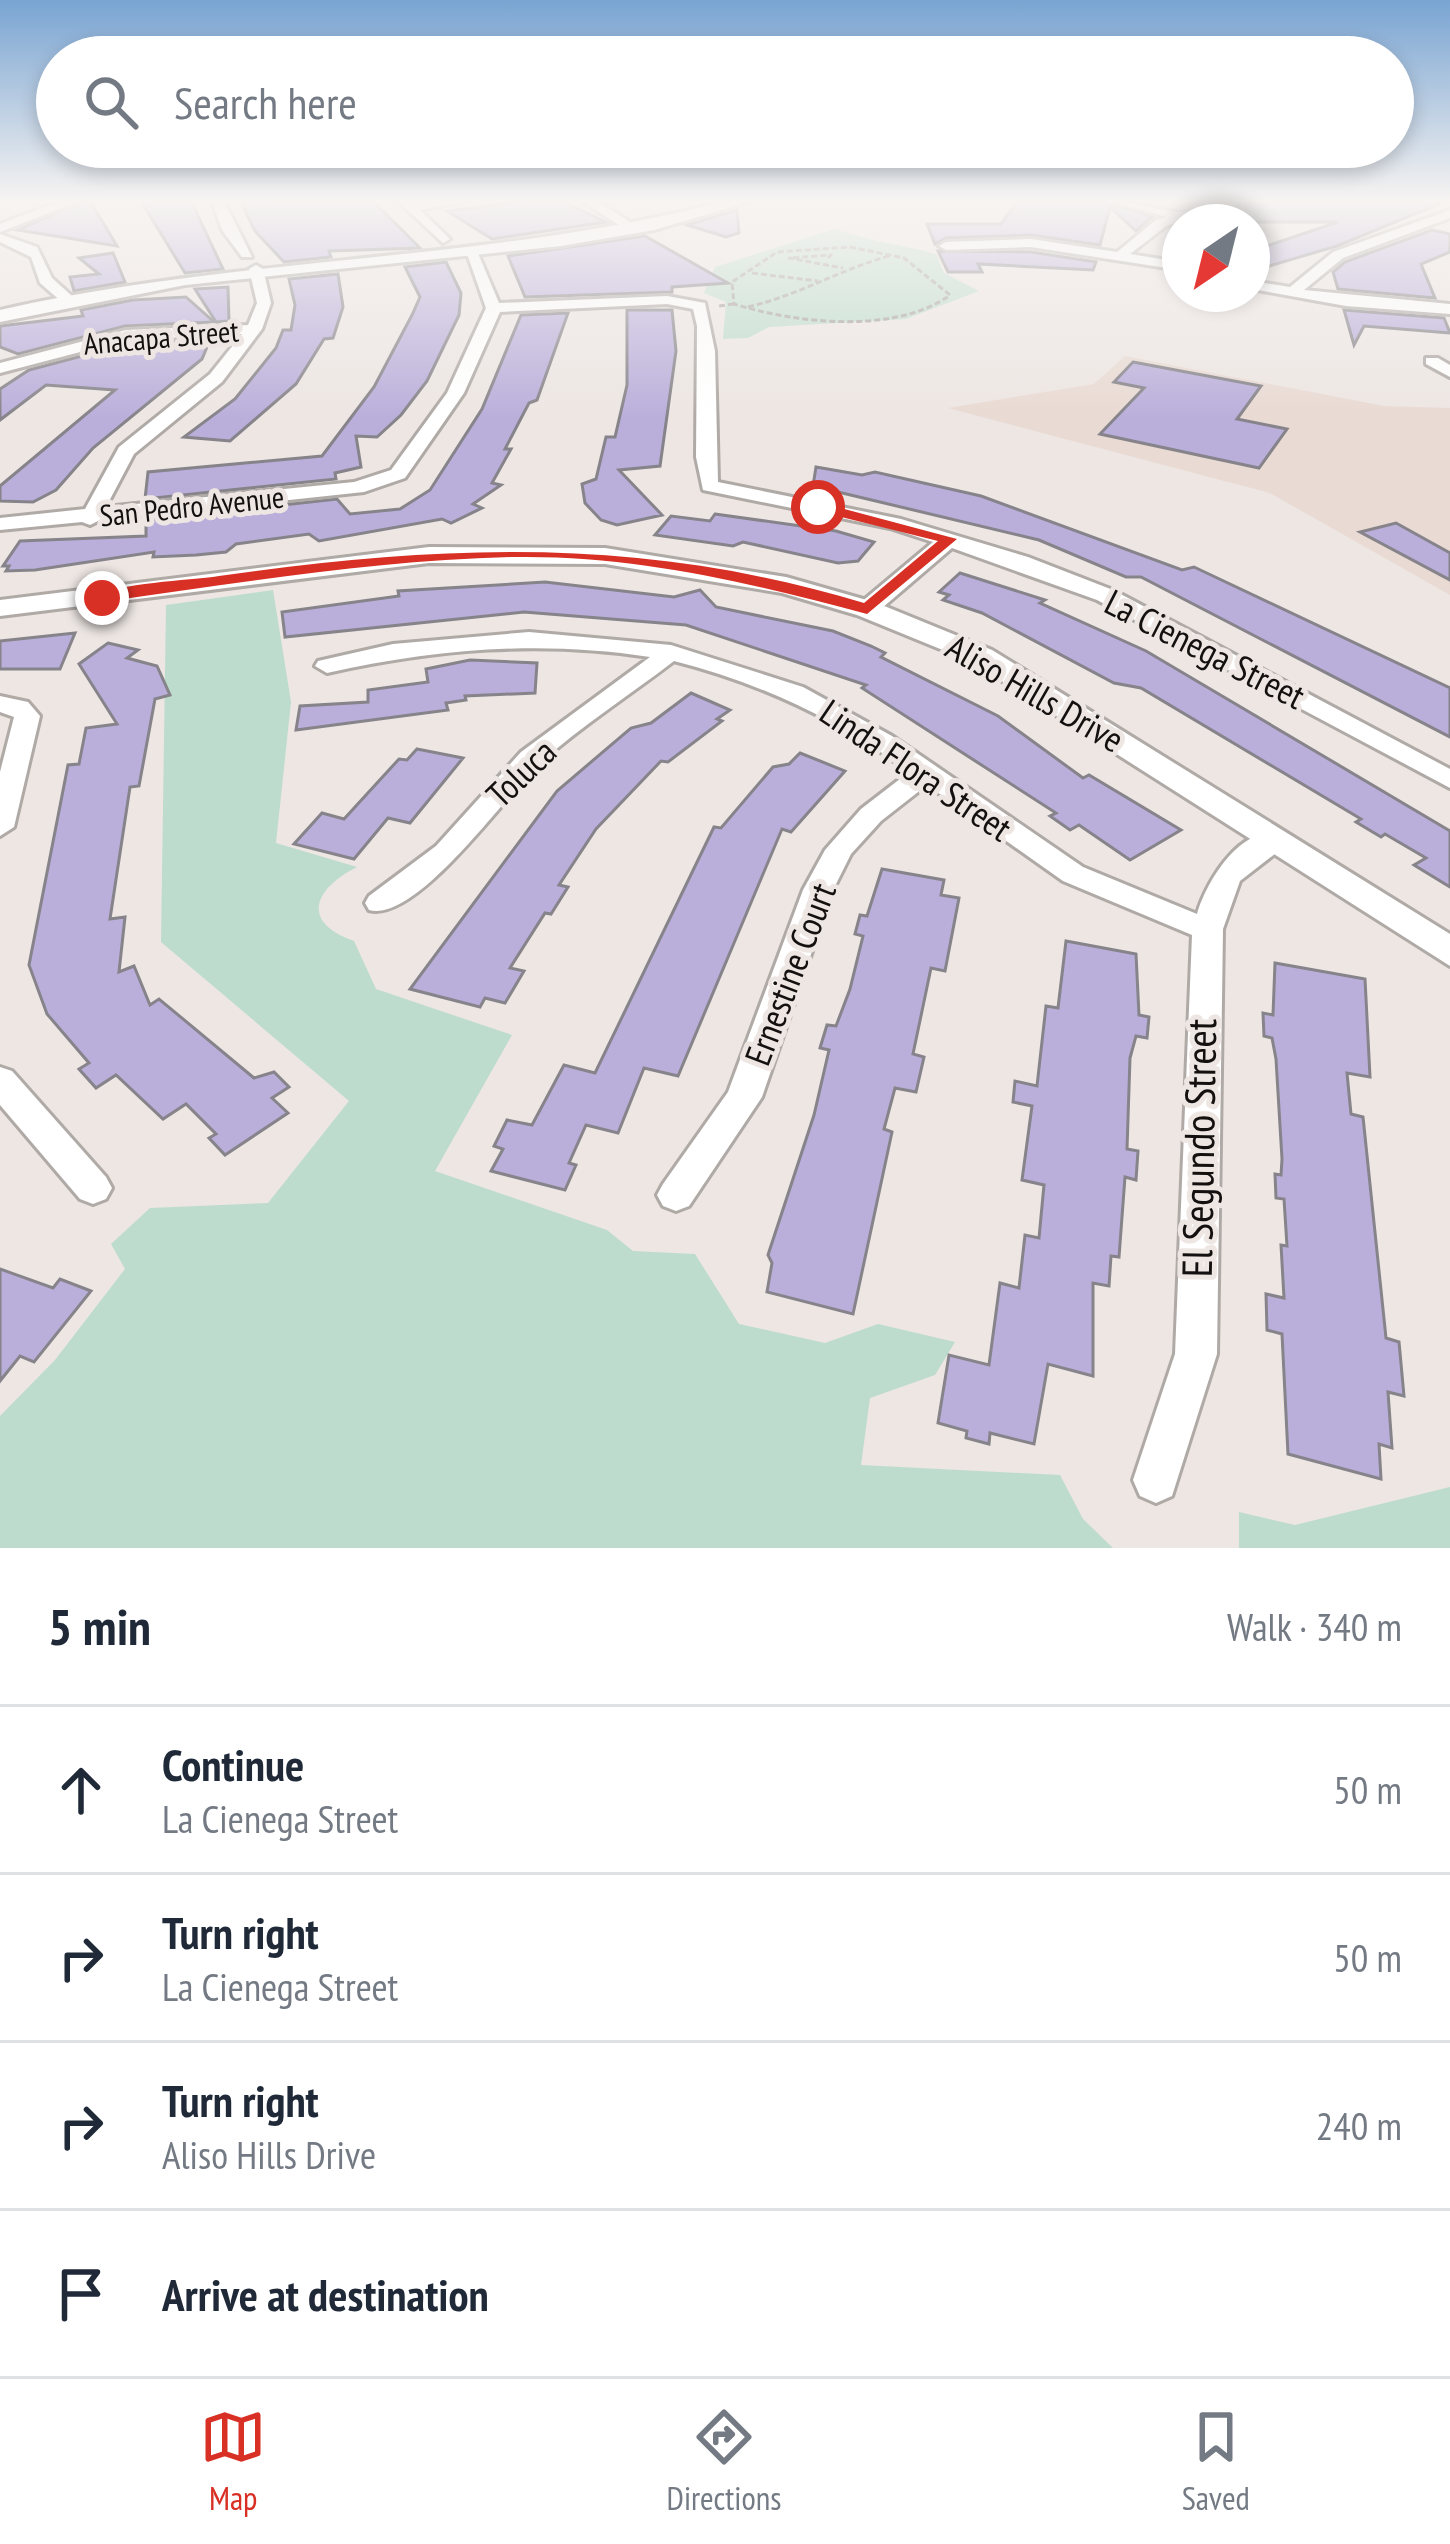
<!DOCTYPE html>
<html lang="en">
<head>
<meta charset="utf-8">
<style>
	body { margin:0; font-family:"PT Sans Narrow",sans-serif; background:#f6f6f7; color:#1f2937 }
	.compass { position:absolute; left:1162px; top:204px; width:108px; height:108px; border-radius:50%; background:#fff; box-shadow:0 6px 18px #0003; rotate:215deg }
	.stop { position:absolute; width:36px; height:36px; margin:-27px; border:9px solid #d93025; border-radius:50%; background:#fff }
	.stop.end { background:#d93025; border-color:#fff; box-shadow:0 3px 12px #0008 }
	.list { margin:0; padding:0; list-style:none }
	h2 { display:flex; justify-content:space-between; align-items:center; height:156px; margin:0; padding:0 48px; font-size:51px }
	h2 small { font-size:39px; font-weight:400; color:#747a83 }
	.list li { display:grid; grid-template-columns:78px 1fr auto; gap:36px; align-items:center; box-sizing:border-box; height:168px; padding:0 48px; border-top:3px solid #e0e1e3 }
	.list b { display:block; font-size:45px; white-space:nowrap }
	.list p { margin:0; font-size:39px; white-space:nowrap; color:#747a83 }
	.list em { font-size:39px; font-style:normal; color:#747a83 }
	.icon { flex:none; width:66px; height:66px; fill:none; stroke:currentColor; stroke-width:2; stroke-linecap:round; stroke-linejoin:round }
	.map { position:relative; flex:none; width:1450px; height:1548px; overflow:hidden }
	.search { position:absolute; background:#fff; box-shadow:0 6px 18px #0003; left:36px; right:36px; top:36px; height:132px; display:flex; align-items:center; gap:30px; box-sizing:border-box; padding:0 42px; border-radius:66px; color:#747a83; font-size:45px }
	.sheet { height:828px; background:#fff }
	nav { display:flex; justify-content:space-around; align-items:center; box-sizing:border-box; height:168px; border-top:3px solid #e0e1e3; background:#fff; font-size:33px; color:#747a83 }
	nav a { display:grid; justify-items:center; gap:6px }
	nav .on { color:#d93025 }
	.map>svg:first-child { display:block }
	.built { fill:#e9dad3 }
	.green { fill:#bddccd }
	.building { fill:#baafdb; stroke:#86848a; stroke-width:3 }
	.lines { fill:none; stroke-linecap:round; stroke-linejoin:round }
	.minor-casing { stroke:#b0aaa6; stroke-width:6 }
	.tertiary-casing { stroke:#b0aaa6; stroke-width:6 }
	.path { stroke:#a5a09d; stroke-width:3; stroke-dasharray:6 3; stroke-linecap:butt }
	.minor { fill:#fff; fill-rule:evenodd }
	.tertiary { fill:#fff; fill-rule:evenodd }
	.route { fill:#d93025 }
	.labels { text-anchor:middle; stroke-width:10; stroke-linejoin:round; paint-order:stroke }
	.far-street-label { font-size:30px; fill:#13100f; stroke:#ede6e3 }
	.street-label { font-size:36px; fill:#13100f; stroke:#ede6e3 }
	.near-street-label { font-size:42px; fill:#13100f; stroke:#ede6e3 }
</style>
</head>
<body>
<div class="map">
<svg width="1450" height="1548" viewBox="0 0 1450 1548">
	<rect width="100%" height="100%" fill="#ede6e3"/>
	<!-- built -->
	<polygon class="built" points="1125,356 1384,406 1450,408 1450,595 1270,493 948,408 1094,384"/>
	<!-- green -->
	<g class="green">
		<path d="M 835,229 C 869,241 903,245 936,254 L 944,273 L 979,291 L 906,319 L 769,327 L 748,338 L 723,339 L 726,302 L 704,293 L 715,267 Z"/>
		<path d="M 273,590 L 291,702 L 276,843 L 357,867 C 315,888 299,922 354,941 L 376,989 L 512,1035 L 435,1171 L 607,1230 L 633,1251 L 695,1254 L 739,1324 L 825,1343 L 878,1324 L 955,1342 L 935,1375 L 870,1398 L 861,1465 L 1060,1475 L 1083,1519 L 1113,1548 L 0,1548 L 0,1416 L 55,1360 L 125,1269 L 111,1244 L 150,1208 L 268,1203 L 349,1101 L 161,942 L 166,605 Z"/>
		<polygon points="1450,1487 1450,1548 1239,1548 1239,1512 1295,1525"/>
	</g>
	<!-- building -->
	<g class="building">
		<polygon points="83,201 90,201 117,246 18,230"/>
		<polygon points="141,201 191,201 223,269 185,273"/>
		<polygon points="240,201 375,203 420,248 329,251 331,257 284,262 255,231"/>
		<polygon points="525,201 561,201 606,222 492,239 447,211"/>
		<polygon points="1018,201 1108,201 1152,217 1136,231 1110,207 1100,245 1031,235 946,238 935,244 927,224 1001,224"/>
		<polygon points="1249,201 1439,201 1439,204 1337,246 1252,271 1252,251 1338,222 1194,222"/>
		<polygon points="737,210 739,233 726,237 687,225"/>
		<polygon points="1432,230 1450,234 1450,252 1421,264 1435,298 1338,289 1333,272 1345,262"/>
		<polygon points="645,236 728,283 672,287 672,292 525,297 508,256"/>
		<polygon points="938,251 1031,252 1096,262 1093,270 978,264 982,272 948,272"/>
		<polygon points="113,253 125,282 74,291 70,277 99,274 79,258"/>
		<polygon points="446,262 461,293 459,315 427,381 401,415 377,437 356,436 361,467 335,473 336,479 145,499 148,472 322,456 374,387 412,315 420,297 405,267"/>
		<polygon points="338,274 343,307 333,338 324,339 296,384 230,441 184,437 235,399 276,348 283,330 291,330 295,305 289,279"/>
		<polygon points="228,287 229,321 216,322 195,289"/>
		<polygon points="186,297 214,322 125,326 18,354 0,347 0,326 83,316 81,310 133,300"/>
		<polygon points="627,310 672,310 676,351 660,466 619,470 662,515 617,525 601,520 585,503 582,484 596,479 606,437 615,437 627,385"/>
		<polygon points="1344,310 1444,318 1450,333 1364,326 1354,345"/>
		<polygon points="568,313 537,400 529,403 505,449 511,449 492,483 501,485 473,504 482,508 451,523 442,519 319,541 309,534 236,544 226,552 196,555 153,557 154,552 35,570 6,571 9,566 3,566 20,541 146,536 146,520 337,499 350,514 400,509 430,490 482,409 521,315"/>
		<polygon points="210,340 202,359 93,448 56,490 33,502 0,501 0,486 115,390 46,385 0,420 0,389 29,370 127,344"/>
		<polygon points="1133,362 1261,386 1237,419 1287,429 1259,468 1100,434 1144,388 1114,382"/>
		<polygon points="816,467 862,475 875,472 981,496 1182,570 1194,567 1450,688 1450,737 1141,577 1126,577 1039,540 813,486"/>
		<polygon points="715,514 836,531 874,542 858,561 838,563 743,542 733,546 655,535 671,516 710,521"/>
		<polygon points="1396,523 1450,553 1450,580 1360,532"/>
		<polygon points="960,573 1045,600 1040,603 1146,651 1450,831 1450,887 1414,865 1426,858 1385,834 1381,837 1356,822 1361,819 1141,688 1114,683 982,613 943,600 949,595 939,592"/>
		<polygon points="545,582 674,597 700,590 716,607 833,631 871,646 885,653 881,657 998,716 1083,778 1089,775 1181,830 1130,860 1079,825 1070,830 1050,816 1056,813 862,688 866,685 686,625 524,612 285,637 282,612 399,596 398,591"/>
		<polygon points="75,633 60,669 0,669 0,641"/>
		<polygon points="108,643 138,650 127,658 157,666 170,695 155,699 139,786 130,787 110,919 125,917 119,972 134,966 150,1005 159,999 254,1078 274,1072 289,1087 272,1098 288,1113 225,1155 209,1138 216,1134 186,1104 163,1119 116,1075 96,1088 79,1069 89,1063 47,1014 29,965 68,765 79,764 86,728 117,724 79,664"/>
		<polygon points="470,660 537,663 535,693 465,696 466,700 446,703 448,710 296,730 300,706 368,702 368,690 428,682 426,669"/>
		<polygon points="691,693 730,710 717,719 722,721 668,762 661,761 596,829 559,885 568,887 551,914 545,913 510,968 524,971 505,1003 485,998 480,1007 410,989 557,791 631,728 651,723"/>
		<polygon points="417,749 463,758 410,823 388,818 354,859 294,844 322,813 344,819 399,759 407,760"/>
		<polygon points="800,753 845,771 791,832 782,829 678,1076 644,1068 618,1133 586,1125 569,1163 576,1165 565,1190 491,1171 503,1149 494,1146 507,1120 532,1125 564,1065 595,1073 714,827 721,828 773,767 789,764"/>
		<polygon points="882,869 944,880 941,895 959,898 945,971 931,968 913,1054 924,1057 916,1092 895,1088 884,1129 892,1132 853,1314 767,1292 772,1263 768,1255 814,1115 829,1050 820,1048 827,1025 836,1026 850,989 863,936 855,934 860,915 867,916"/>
		<polygon points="1066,941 1136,954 1139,1015 1149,1017 1147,1038 1136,1036 1130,1058 1127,1149 1138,1151 1136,1180 1125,1177 1119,1257 1111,1256 1109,1286 1093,1283 1093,1376 1048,1364 1034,1444 990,1433 989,1444 966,1438 967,1431 938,1423 949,1355 989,1365 1000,1283 1019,1288 1025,1235 1039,1238 1044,1185 1022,1180 1032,1106 1013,1102 1015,1081 1037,1086 1046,1006 1058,1008"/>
		<polygon points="1275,963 1365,979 1370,1077 1347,1073 1351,1114 1363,1117 1386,1338 1399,1342 1404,1396 1388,1392 1392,1448 1379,1444 1381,1479 1288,1454 1282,1334 1267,1330 1266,1294 1284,1298 1281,1245 1287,1246 1284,1199 1276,1198 1275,1174 1281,1175 1282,1159 1276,1059 1272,1038 1264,1036 1263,1013 1273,1015"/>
		<polygon points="0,1269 53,1288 60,1279 91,1291 34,1362 20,1356 0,1381"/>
	</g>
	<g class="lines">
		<defs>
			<g id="minor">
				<polygon points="61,201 79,201 0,232 0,224"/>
				<polygon points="212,201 224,201 252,257 242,257 222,230"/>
				<polygon points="398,201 465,201 420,210 450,239 443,243"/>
				<polygon points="582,201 597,201 643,230 631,233"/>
				<path d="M 1112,201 C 1136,201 1156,211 1179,212 C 1200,214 1223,201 1245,201 L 1166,226 L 1130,254 L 1180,262 L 1180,270 L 1031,247 L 946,250 L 939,246 L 946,242 L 1031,239 L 1117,252 L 1156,220 L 1167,217 Z"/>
				<polygon points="1450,210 1450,218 1343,258 1304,290 1450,304 1450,314 1346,306 1252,289 1252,281 1290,287 1333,252"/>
				<polygon points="0,234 37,247 52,278 72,296 72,302 62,302 40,283 31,257 0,242"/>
				<polygon points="465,248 477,251 499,303 667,296 705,303 715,351 718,482 901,519 1028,557 1113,590 1450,769 1450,788 1097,600 952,548 875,614 859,614 859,604 933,542 890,528 703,490 696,457 697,326 693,309 667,304 500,312 464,393 405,478 364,492 100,520 90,525 82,522 0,530 0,518 85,509 119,447 210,374 242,334 126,340 0,373 0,363 126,330 248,325 257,303 249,269 256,265 263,269 271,303 262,329 222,382 134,454 106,507 354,482 391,470 447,393 486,308"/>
				<polygon points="1426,358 1438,358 1450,365 1450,377 1426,364"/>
				<path d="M 529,632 L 671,645 L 803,687 L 892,736 L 1083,867 L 1197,914 C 1207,880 1242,822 1285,834 L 1289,840 L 1285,846 L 1240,881 L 1223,929 L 1217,1354 L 1172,1496 L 1156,1503 L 1140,1496 L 1133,1480 L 1175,1354 L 1192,935 L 1063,881 L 927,785 L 881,821 L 851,854 L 833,890 L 762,1097 L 689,1206 L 676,1211 L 663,1206 L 657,1195 L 663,1184 L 728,1092 L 803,890 L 825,850 L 861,809 L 909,772 C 838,719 760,683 674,661 C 630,695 581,726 540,763 C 507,793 417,923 369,910 L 365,903 L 369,896 L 436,846 L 521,752 L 650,657 C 539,640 436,649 327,673 L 315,666 L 318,661 L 393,644 Z"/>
				<polygon points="0,696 28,702 40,716 14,827 0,836 0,772 14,717 0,712"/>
				<polygon points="0,1067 12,1071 106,1177 112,1188 106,1199 93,1204 80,1199 0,1105"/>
			</g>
			<g id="tertiary">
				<path d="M 726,201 L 752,201 L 654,230 L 561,246 L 185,285 L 0,322 L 0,310 C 240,255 488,263 726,201 Z"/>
				<polygon points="429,547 605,548 786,577 877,603 992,650 1450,934 1450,966 972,662 857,615 782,593 605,564 429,563 0,616 0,600"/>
			</g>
		</defs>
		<!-- minor casing -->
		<use href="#minor" class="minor-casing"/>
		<!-- tertiary casing -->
		<use href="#tertiary" class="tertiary-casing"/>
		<!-- path -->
		<g class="path">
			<path d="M 850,247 L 904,258 L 950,295 C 895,335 795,323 734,304 L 732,282 L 777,252 Z"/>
			<polyline points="828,258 831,255 789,258 843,268"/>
			<polyline points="752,273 818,281"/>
			<polyline points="719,306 734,304"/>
			<path d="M 748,307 C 799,295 839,270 889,256"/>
		</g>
		<!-- minor -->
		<use href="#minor" class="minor"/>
		<!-- tertiary -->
		<use href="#tertiary" class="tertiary"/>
	</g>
	<!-- sky -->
	<linearGradient id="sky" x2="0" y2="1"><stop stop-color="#79a4d2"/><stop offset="0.48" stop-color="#f7f4f2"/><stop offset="1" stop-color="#f7f4f2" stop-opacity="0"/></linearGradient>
	<rect width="1450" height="418" fill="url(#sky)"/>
	<!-- route -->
	<path class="route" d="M 818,502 L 957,539 L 867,614 C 752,583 635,555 514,557 C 375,560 239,583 102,602 L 94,598 C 118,582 188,581 219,576 C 446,544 642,536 864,603 L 938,541 L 813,510 Z"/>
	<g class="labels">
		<!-- far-street labels -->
		<g class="far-street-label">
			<text transform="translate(161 338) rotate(-5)" y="10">Anacapa Street</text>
			<text transform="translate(192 507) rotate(-6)" y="10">San Pedro Avenue</text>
		</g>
		<!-- street labels -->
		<g class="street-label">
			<text transform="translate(1205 649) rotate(27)" y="13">La Cienega Street</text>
			<text transform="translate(1035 693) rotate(30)" y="13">Aliso Hills Drive</text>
			<text transform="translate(916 770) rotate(34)" y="13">Linda Flora Street</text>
			<text transform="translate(521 773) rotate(-44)" y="13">Toluca</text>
			<text transform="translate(790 974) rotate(-69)" y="13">Ernestine Court</text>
		</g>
		<!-- near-street labels -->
		<g class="near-street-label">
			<text transform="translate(1199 1148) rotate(-89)" y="15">El Segundo Street</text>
		</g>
	</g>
</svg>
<svg class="compass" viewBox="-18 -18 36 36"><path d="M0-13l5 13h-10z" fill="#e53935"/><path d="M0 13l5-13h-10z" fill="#747a83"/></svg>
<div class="stop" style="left:818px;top:507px"></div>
<div class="stop end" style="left:102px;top:598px"></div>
<div class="search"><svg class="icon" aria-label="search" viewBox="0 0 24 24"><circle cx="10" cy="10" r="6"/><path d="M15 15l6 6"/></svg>Search here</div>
</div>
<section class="sheet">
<h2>5 min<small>Walk · 340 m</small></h2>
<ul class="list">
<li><svg class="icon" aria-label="ahead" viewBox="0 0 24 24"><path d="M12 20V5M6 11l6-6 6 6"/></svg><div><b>Continue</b><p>La Cienega Street</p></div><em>50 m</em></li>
<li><svg class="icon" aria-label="right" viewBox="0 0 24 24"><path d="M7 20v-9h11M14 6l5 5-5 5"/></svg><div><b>Turn right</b><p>La Cienega Street</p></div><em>50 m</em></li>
<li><svg class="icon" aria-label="right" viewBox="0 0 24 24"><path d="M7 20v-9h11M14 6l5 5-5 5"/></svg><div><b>Turn right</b><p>Aliso Hills Drive</p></div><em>240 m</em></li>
<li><svg class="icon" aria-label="arrive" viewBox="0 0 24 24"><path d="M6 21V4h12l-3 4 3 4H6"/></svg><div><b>Arrive at destination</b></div></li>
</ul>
</section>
<nav>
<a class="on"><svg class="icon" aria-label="map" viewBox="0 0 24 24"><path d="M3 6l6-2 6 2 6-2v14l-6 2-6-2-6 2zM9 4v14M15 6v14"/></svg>Map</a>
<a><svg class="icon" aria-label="directions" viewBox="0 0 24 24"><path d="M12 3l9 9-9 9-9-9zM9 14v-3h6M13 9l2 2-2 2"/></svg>Directions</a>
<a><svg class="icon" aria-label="saved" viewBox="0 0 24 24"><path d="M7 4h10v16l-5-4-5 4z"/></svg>Saved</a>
</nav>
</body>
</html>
